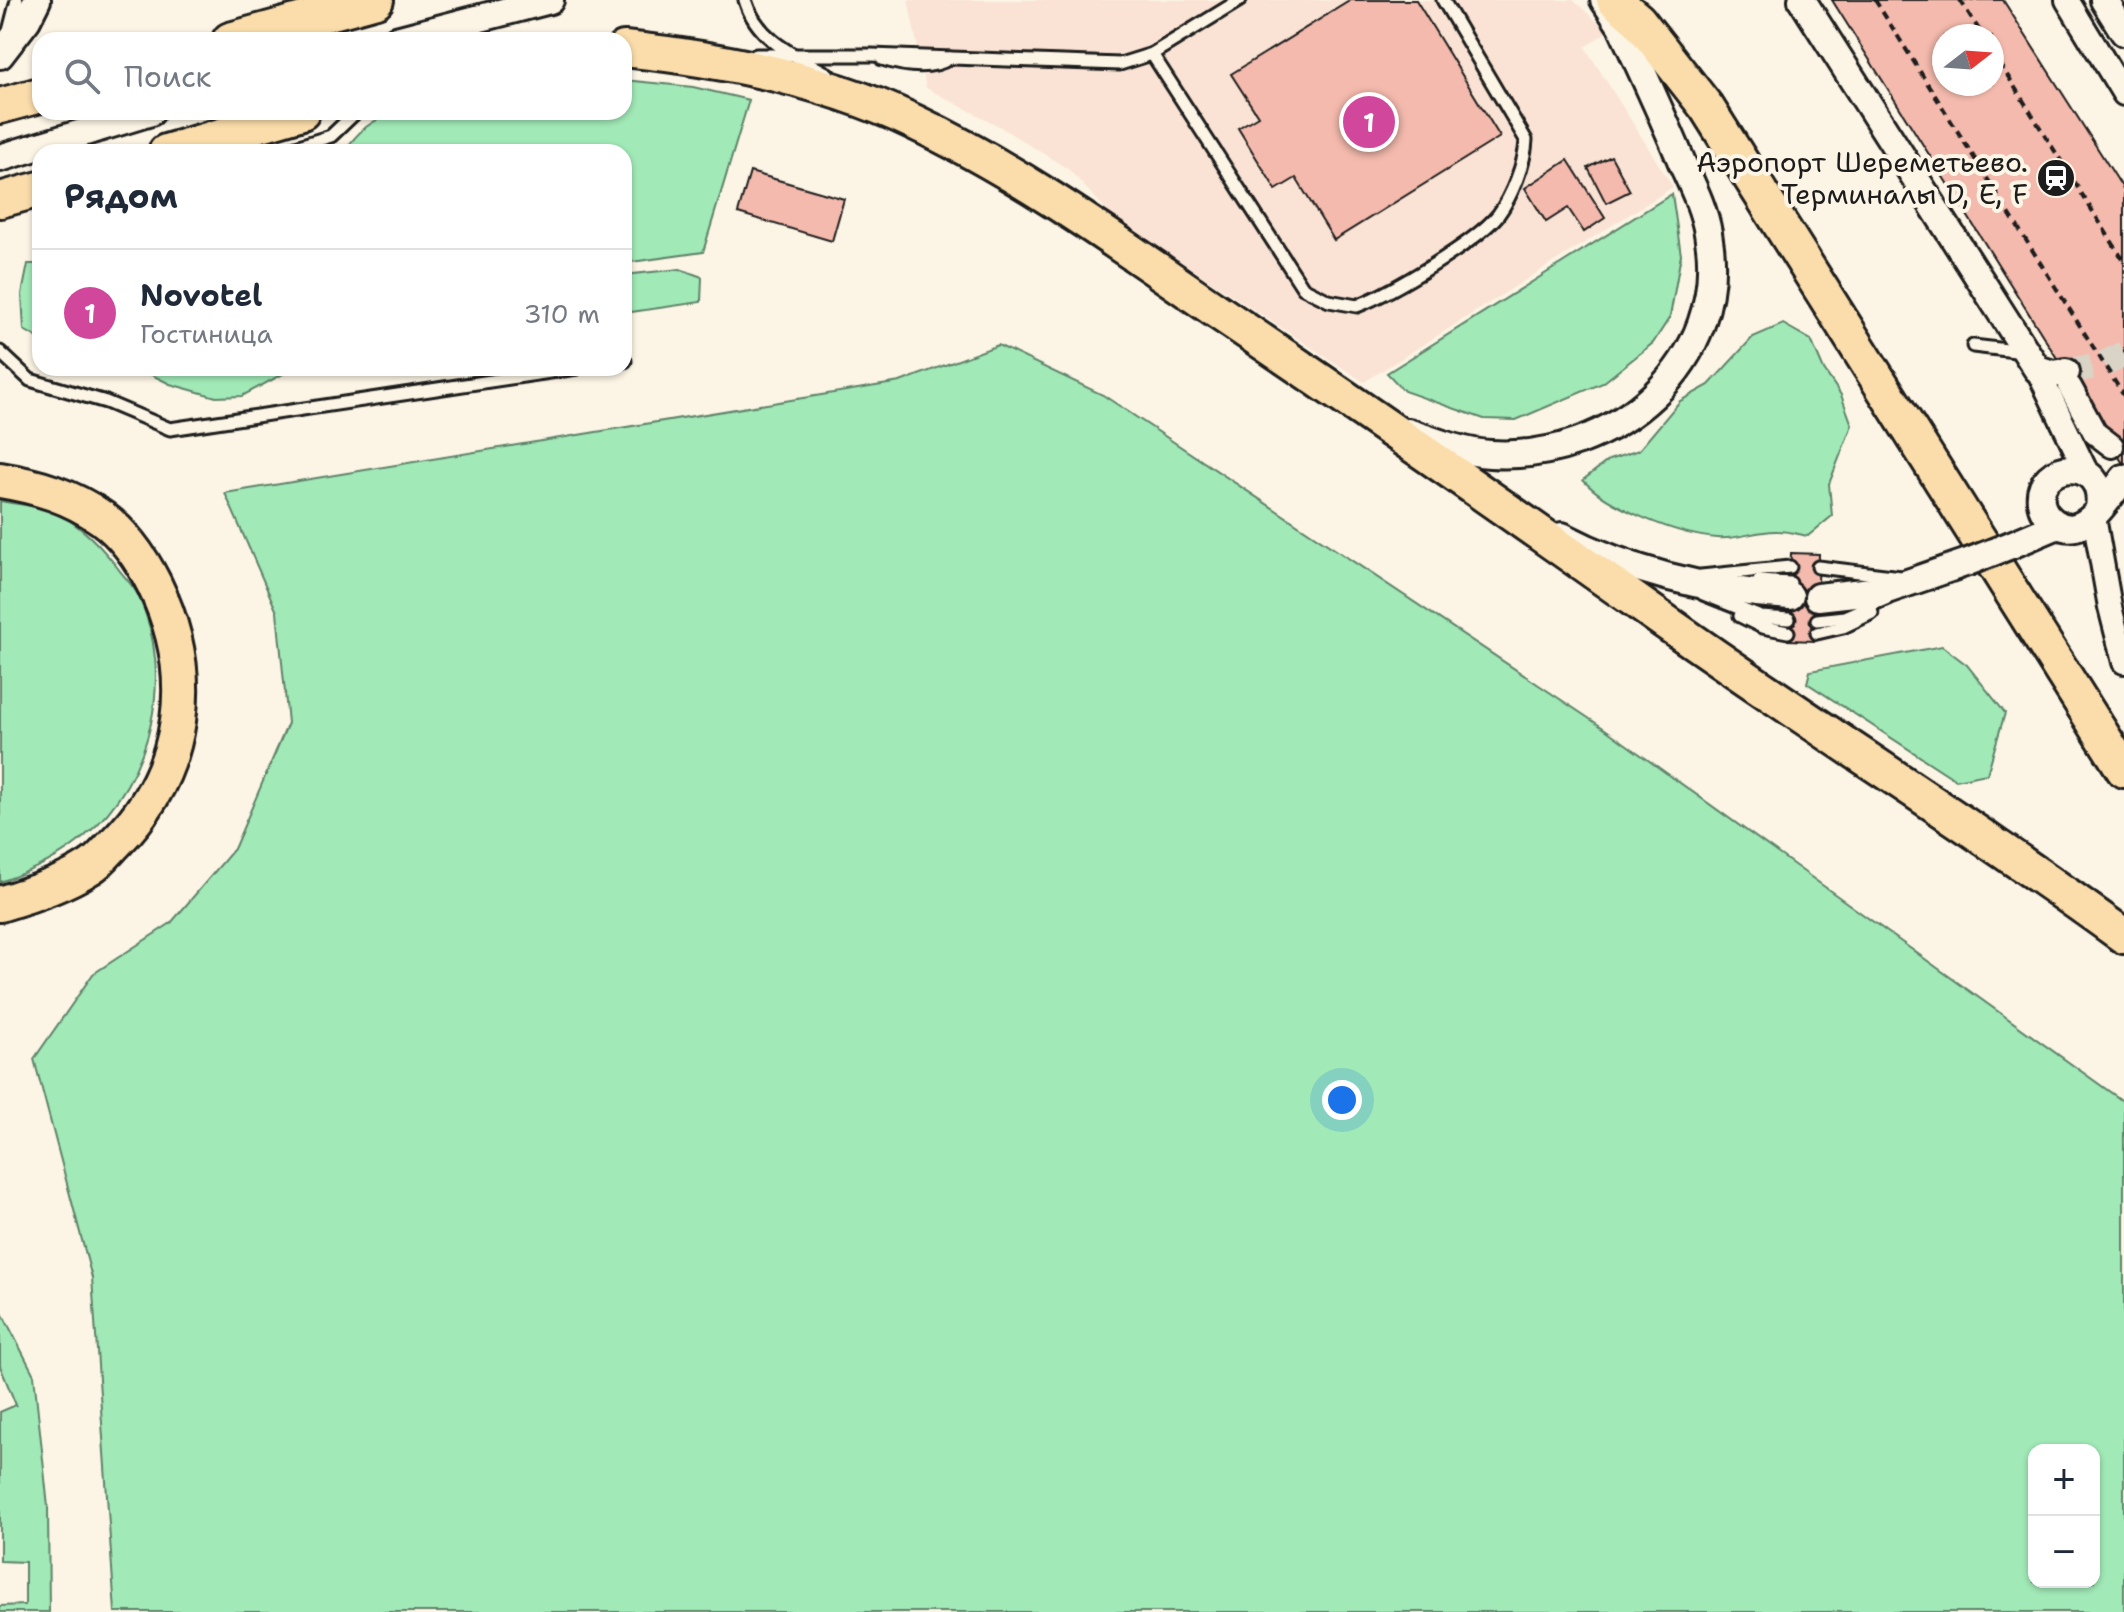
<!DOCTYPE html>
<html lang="ru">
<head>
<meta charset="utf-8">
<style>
	body { margin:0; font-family:"Shantell Sans",sans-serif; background:#f2f2f3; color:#1f2937 }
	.controls { position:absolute; right:24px; bottom:24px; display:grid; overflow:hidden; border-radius:16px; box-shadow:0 2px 6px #0004 }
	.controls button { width:72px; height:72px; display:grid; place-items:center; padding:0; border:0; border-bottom:2px solid #e0e1e3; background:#fff; color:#1f2937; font:40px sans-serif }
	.compass { position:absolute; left:1932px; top:24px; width:72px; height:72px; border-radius:50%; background:#fff; box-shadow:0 2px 6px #0004; rotate:73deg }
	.you { position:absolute; left:1342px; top:1100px; width:28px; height:28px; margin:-20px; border:6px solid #fff; border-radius:50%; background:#1a73e8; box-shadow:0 0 0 12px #1a73e833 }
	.badge { display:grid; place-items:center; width:52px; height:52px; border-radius:50%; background:#1c1c1c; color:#fff; font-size:26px; font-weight:700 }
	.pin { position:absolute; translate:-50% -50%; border:4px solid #fff; box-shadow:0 2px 8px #0006 }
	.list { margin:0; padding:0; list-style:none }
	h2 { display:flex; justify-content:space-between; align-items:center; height:104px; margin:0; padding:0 32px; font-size:34px }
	h2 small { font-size:26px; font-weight:400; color:#747a83 }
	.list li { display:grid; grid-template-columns:52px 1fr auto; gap:24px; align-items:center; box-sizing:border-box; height:128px; padding:0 32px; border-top:2px solid #e0e1e3 }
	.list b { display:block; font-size:30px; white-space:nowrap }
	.list p { margin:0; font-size:26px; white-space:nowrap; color:#747a83 }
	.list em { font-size:26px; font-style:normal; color:#747a83 }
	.icon { flex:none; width:44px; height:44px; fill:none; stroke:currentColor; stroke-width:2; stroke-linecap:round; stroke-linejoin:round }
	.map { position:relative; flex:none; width:2124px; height:1612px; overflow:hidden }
	.search { position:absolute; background:#fff; box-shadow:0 2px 6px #0004; left:32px; top:32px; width:600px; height:88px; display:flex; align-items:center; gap:20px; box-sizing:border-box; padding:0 28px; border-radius:24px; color:#747a83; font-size:30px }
	.panel { position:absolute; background:#fff; box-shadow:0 2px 6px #0004; left:32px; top:144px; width:600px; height:232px; border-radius:24px }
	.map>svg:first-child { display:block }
	.built { fill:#fae3d4 }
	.green { fill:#a1e9b7; stroke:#5e826a; stroke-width:2; fill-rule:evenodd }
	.building { fill:#f4baad; stroke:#1c1c1c; stroke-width:2; fill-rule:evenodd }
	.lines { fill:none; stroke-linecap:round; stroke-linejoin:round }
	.tertiary-tunnel { stroke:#dad4c7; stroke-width:26; stroke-dasharray:26 13; stroke-linecap:butt }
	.service-casing { stroke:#1c1c1c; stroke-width:17 }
	.minor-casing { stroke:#1c1c1c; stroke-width:28 }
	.tertiary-casing { stroke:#1c1c1c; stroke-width:32 }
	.primary-casing { stroke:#1c1c1c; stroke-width:40 }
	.path { stroke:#1c1c1c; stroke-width:4; stroke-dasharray:8 6; stroke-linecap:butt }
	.service { stroke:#fcf5e5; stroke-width:11 }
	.minor { stroke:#fcf5e5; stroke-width:22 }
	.tertiary { stroke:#fcf5e5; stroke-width:26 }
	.primary { stroke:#fbddab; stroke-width:34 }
	.tertiary-bridge-casing { stroke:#1c1c1c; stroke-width:32; stroke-linecap:butt }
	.tertiary-bridge { stroke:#fcf5e5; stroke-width:26 }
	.labels { text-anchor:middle; stroke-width:8; stroke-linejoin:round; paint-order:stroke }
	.poi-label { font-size:28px; fill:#1c1c1c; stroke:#fcf5e5; text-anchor:end }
</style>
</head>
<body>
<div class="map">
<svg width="2124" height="1612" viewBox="0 0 2124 1612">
	<rect width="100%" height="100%" fill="#fcf5e5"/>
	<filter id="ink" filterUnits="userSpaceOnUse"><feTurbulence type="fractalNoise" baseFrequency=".0125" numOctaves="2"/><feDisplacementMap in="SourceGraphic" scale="16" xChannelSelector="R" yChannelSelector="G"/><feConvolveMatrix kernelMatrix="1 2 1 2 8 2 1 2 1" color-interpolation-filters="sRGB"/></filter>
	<g filter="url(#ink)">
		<!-- built -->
		<polygon class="built" points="908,0 1573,0 1608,31 1585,47 1673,187 1364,382 1114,218 1068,169 997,125 926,88"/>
		<!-- green -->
		<g class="green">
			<path d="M 624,80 L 693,87 L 749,100 L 703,252 L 624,263 L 624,152 L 344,152 C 358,131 372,119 397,112 L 624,112 Z"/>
			<polygon points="1672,194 1681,255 1670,317 1653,343 1603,383 1516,420 1484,419 1404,391 1387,373"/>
			<polygon points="28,264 40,264 40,339 24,330 22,294"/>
			<polygon points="680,269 702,277 701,302 624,313 624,275"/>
			<path d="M 1783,324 L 1811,340 L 1824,370 L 1841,395 L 1852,425 L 1829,484 L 1832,516 L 1808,536 C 1798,534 1787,531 1778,531 C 1757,530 1738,540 1717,538 C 1678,535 1608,508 1583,480 L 1609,460 L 1639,450 L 1680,401 L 1709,385 L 1753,337 Z"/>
			<path d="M 998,345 L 1103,395 L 1605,729 L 2124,1102 L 2124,1612 L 115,1612 L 92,1278 L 34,1059 L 93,974 L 171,923 L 234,849 L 288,723 L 277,612 L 225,493 L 900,382 ZM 2034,1450 L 2094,1450 L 2094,1582 L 2034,1582 Z"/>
			<polygon points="101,368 294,368 242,396 216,397 170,384 148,373 123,374"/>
			<path d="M 0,501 C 15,504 33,505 48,510 C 75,519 100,545 117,567 C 124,577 134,586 139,597 C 175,676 152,779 85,836 C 62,857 29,872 0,882 Z"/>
			<polygon points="1942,646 1967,665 2005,713 1987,774 1956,780 1807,683 1810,671"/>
			<polygon points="0,1309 34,1375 48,1507 49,1612 0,1612 0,1606 25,1605 25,1562 0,1561 0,1412 16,1405 0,1366"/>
		</g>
		<!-- building -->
		<g class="building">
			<polygon points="1351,0 1416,0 1500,137 1334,240 1296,178 1276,190 1238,128 1258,116 1231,74"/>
			<path d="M 1832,0 L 2003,0 L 2124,190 L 2124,465 ZM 1944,36 L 1992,36 L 1992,84 L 1944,84 Z"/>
			<polygon points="1611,156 1630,191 1606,203 1588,168"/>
			<polygon points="1568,160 1605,218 1584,232 1568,208 1546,222 1525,188"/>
			<polygon points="750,172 844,199 832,241 738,213"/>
			<polygon points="1791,553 1819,554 1816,641 1788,640"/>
		</g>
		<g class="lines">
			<!-- tertiary-tunnel -->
			<polyline class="tertiary-tunnel" points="2066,372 2104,364 2124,354"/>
			<defs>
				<g id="service">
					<path d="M 745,0 C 757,40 794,55 828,74"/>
					<polyline points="9,31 17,0"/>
					<path d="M 1152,54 L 1303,288 L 1329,301 L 1357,306 C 1392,292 1475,243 1498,215 C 1512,196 1525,163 1526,140 L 1443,0"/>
					<polyline points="756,55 871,55 1120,64 1152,54 1240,0"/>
					<path d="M 882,59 C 904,66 931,70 950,58"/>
					<polyline points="279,152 331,136 356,112"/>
					<polyline points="1973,346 2024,352"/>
					<polyline points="0,352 30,380 106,402 170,429 577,368"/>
					<polyline points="624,361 625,361"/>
					<polyline points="1818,567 1901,577"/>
					<polyline points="1701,576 1790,567"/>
					<polyline points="1759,581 1790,583"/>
					<polyline points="1703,594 1761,617 1789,619"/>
					<polyline points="1740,616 1762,627 1788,632"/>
					<polyline points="1817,620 1844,617 1888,598"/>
					<polyline points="1817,633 1843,627 1872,613"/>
				</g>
				<g id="minor">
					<polyline points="2067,0 2124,94"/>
					<polyline points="2037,369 2087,473"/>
					<polyline points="2070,387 2095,433 2112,446"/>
					<polyline points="2094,517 2110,607 2124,662"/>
				</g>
				<g id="tertiary">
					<polyline points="1802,0 2037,369 2053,374 2066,372"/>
					<polyline points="2104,0 2124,32"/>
					<polyline points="396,40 550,0"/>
					<polyline points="0,55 27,20 37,0"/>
					<polyline points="0,158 151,112"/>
					<path d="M 1408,432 C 1435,441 1461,452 1490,454 C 1613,462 1732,362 1708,233 C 1704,209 1693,187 1683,165 C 1664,118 1642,72 1621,26 L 1604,0"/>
					<path d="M 2099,508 C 2107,455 2036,460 2041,502 C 2042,510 2047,517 2054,522 C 2084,544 2108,497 2124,478"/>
					<path d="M 1562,536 C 1633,573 1710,591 1790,596"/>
					<polyline points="2011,545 2058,525"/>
					<polyline points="1818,597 1890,589 1968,562"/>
				</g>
				<g id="primary">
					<polyline points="1614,0 1638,20 1707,108 2124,770"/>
					<polyline points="230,40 376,0"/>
					<path d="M 624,49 C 722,59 825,79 914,122 C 1020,172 1118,243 1214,309 C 1361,408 1506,509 1650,611 C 1806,722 1969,823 2124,936"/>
					<polyline points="0,106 40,95"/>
					<polyline points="166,152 302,112"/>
					<polyline points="0,200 40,189"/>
					<path d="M 0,480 C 37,486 71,496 102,518 C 124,534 142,560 154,584 C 198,674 187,770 116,842 C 108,850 100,861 90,867 C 62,885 31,894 0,904"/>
				</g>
			</defs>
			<!-- service casing -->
			<use href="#service" class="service-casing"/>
			<!-- minor casing -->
			<use href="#minor" class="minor-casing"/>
			<!-- tertiary casing -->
			<use href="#tertiary" class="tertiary-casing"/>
			<!-- primary casing -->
			<use href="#primary" class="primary-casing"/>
			<!-- path -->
			<g class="path">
				<polyline points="1875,0 2124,396"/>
				<polyline points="1960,0 1983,36"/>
				<polyline points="1992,51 2124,261"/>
			</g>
			<!-- service -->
			<use href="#service" class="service"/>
			<!-- minor -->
			<use href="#minor" class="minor"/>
			<!-- tertiary -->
			<use href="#tertiary" class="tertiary"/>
			<!-- primary -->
			<use href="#primary" class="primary"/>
			<defs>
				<polyline id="tertiary-bridge" points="1968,562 2011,545"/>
			</defs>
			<!-- tertiary-bridge casing -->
			<use href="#tertiary-bridge" class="tertiary-bridge-casing"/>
			<!-- tertiary-bridge -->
			<use href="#tertiary-bridge" class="tertiary-bridge"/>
		</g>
	</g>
	<!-- icons -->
	<defs>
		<symbol id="station-disc" viewBox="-11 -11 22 22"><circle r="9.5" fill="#1c1c1c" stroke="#fcf5e5"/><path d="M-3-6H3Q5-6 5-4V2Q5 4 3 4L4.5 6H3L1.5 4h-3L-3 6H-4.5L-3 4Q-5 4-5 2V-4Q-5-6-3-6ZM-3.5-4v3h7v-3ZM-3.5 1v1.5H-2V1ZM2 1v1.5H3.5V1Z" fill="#fff"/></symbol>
	</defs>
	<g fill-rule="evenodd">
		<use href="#station-disc" x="2034" y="156" width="44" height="44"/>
	</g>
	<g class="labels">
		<!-- poi labels -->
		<g class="poi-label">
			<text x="2028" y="172">Аэропорт Шереметьево.<tspan x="2028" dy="32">Терминалы D, E, F</tspan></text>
		</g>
	</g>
</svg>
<div class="controls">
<button>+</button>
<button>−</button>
</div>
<svg class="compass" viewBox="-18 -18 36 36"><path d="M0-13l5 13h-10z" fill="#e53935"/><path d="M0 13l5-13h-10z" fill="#747a83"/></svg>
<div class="you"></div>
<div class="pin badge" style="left:1369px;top:122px;background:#d1479c">1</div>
<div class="search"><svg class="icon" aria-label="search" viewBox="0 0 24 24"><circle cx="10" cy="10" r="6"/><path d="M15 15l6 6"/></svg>Поиск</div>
<section class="panel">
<h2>Рядом<small></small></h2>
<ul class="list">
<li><span class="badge" style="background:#d1479c">1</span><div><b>Novotel</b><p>Гостиница</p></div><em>310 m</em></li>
</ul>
</section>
</div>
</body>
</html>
